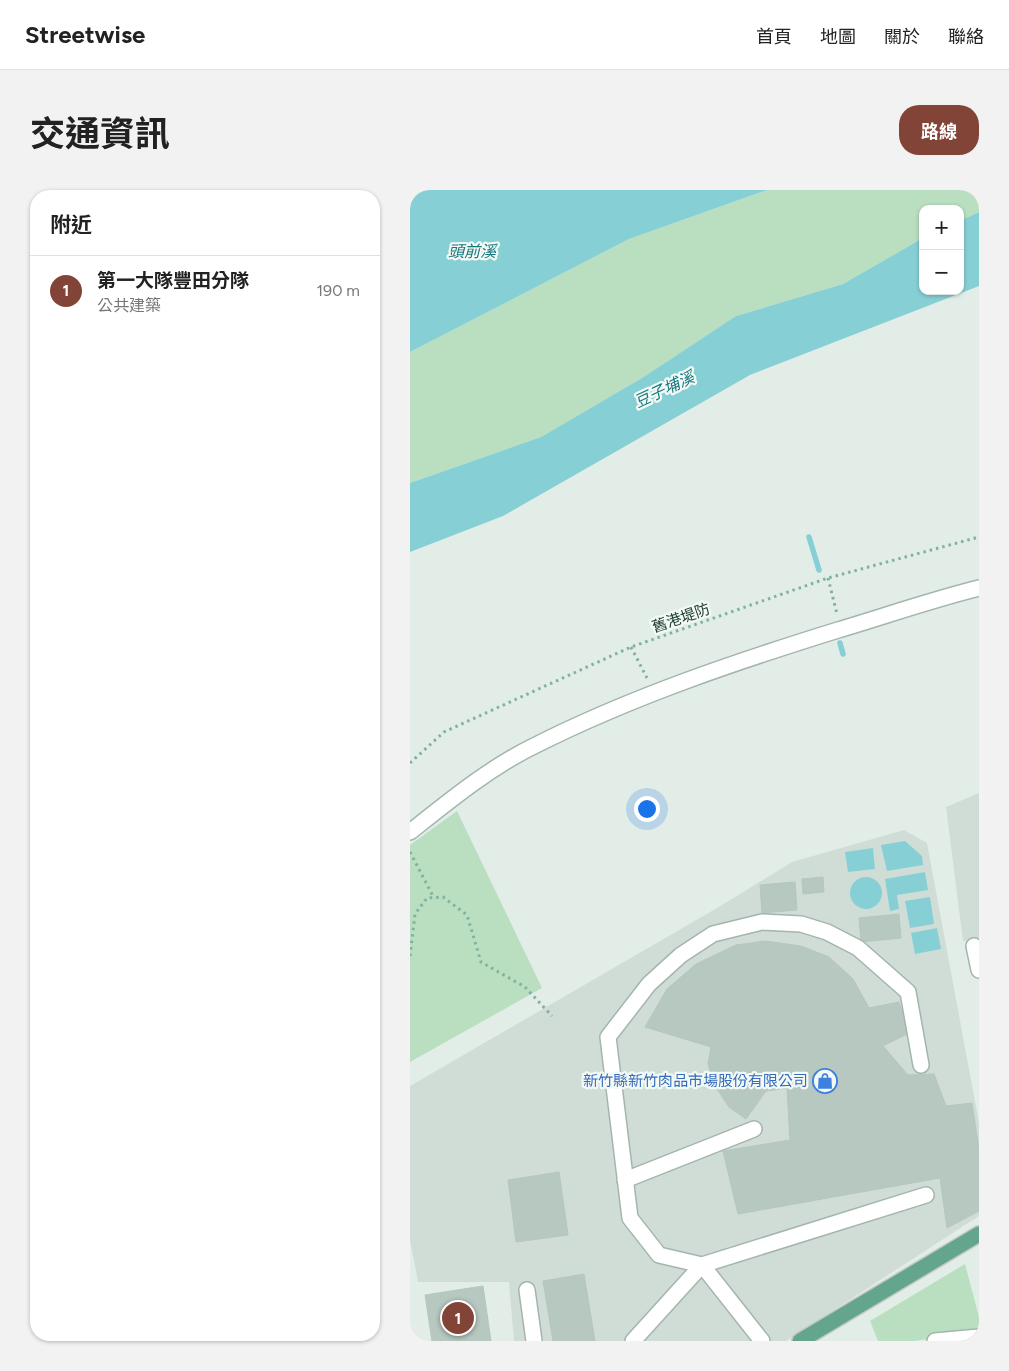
<!DOCTYPE html>
<html lang="zh-TW">
<head>
<meta charset="utf-8">
<style>
	body { margin:0; font-family:Figtree,"Noto Sans TC",sans-serif; background:#f2f2f2; color:#222 }
	.controls { position:absolute; right:15px; top:15px; display:grid; overflow:hidden; border-radius:10px; box-shadow:0 1px 4px #0004 }
	.controls button { width:45px; height:45px; display:grid; place-items:center; padding:0; border:0; border-bottom:1px solid #e0e0e0; background:#fff; color:#222; font:25px sans-serif }
	.you { position:absolute; left:236px; top:618px; width:18px; height:18px; margin:-12px; border:4px solid #fff; border-radius:50%; background:#1a73e8; box-shadow:0 0 0 8px #1a73e833 }
	.badge { display:grid; place-items:center; width:32px; height:32px; border-radius:50%; background:#834438; color:#fff; font-size:16px; font-weight:700 }
	.pin { position:absolute; translate:-50% -50%; border:2px solid #fff; box-shadow:0 1px 5px #0006 }
	.list { margin:0; padding:0; list-style:none }
	h2 { display:flex; justify-content:space-between; align-items:center; height:65px; margin:0; padding:0 20px; font-size:21px }
	h2 small { font-size:16px; font-weight:400; color:#767676 }
	.list li { display:grid; grid-template-columns:32px 1fr auto; gap:15px; align-items:center; box-sizing:border-box; height:70px; padding:0 20px; border-top:1px solid #e0e0e0 }
	.list b { display:block; font-size:19px; white-space:nowrap }
	.list p { margin:0; font-size:16px; white-space:nowrap; color:#767676 }
	.list em { font-size:16px; font-style:normal; color:#767676 }
	.map { position:relative; flex:none; width:569px; height:1151px; overflow:hidden; border-radius:20px }
	header { display:flex; align-items:center; gap:30px; box-sizing:border-box; height:70px; padding:0 25px; background:#fff; border-bottom:1px solid #e0e0e0 }
	header strong { font-size:24px }
	nav { display:flex; gap:28px; margin-inline-start:auto; font-size:18px }
	.intro { display:flex; align-items:center; justify-content:space-between; box-sizing:border-box; height:120px; padding:0 30px }
	h1 { margin:0; font-size:35px }
	.button { padding:12px 22px; border-radius:20px; background:#834438; color:#fff; font-size:18px; font-weight:700 }
	main { display:flex; gap:30px; padding:0 30px }
	aside { flex:1; background:#fff; border-radius:20px; box-shadow:0 1px 4px #0004 }
	.map>svg:first-child { display:block }
	.built { fill:#d0ddd6 }
	.green { fill:#b9dfc0 }
	.water { fill:#86d0d5 }
	.lines { fill:none; stroke-linecap:round; stroke-linejoin:round }
	.stream { stroke:#86d0d5; stroke-width:5.5 }
	.building { fill:#b7c8c0; stroke:#b4c7bd }
	.minor-casing { stroke:#a4b5ae; stroke-width:18 }
	.major-casing { stroke:#c1c9c6; stroke-width:18 }
	.path { stroke:#80b29e; stroke-width:3; stroke-dasharray:2.5 4; stroke-linecap:butt }
	.minor { stroke:#fff; stroke-width:15 }
	.major { stroke:#64a58e; stroke-width:15 }
	.labels { text-anchor:middle; stroke-width:4.5; stroke-linejoin:round; paint-order:stroke }
	.street-label { font-size:15px; fill:#213f34; stroke:#f3f9f5 }
	.shop-label { font-size:15px; fill:#366cbe; stroke:#f3f9f5; text-anchor:end }
	.water-label { font-size:16px; font-style:italic; fill:#17777f; stroke:#f3f9f5 }
</style>
</head>
<body>
<header>
<strong>Streetwise</strong>
<nav><a>首頁</a><a>地圖</a><a>關於</a><a>聯絡</a></nav>
</header>
<div class="intro"><h1>交通資訊</h1><a class="button">路線</a></div>
<main>
<aside>
<h2>附近<small></small></h2>
<ul class="list">
<li><span class="badge">1</span><div><b>第一大隊豐田分隊</b><p>公共建築</p></div><em>190 m</em></li>
</ul>
</aside>
<div class="map">
<svg width="569" height="1151" viewBox="0 0 569 1151">
	<rect width="100%" height="100%" fill="#e2ede7"/>
	<!-- built -->
	<g class="built">
		<polygon points="569,603 569,752 553,751 536,617"/>
		<polygon points="494,640 517,653 569,933 569,1026 376,1151 104,1151 99,1092 8,1092 0,1050 0,896 307,718 382,672"/>
	</g>
	<!-- green -->
	<g class="green">
		<polygon points="357,0 569,0 569,22 550,31 550,19 513,19 513,48 433,94 326,126 232,188 131,247 0,293 0,162 219,49"/>
		<polygon points="47,621 132,798 0,872 0,655"/>
		<polygon points="555,1074 569,1127 569,1142 504,1151 468,1151 460,1131"/>
	</g>
	<!-- water -->
	<g class="water">
		<polygon points="0,0 357,0 219,49 0,162"/>
		<polygon points="569,22 569,96 340,185 93,326 0,362 0,293 131,247 232,188 326,126 433,94 513,48 513,101 550,101 550,31"/>
		<polygon points="495,651 512,666 513,675 477,681 471,655"/>
		<polygon points="463,658 465,679 438,682 435,662"/>
		<polygon points="515,682 518,700 487,705 489,719 480,721 475,689"/>
		<circle cx="456" cy="703" r="16"/>
		<polygon points="520,707 524,734 500,738 495,711"/>
		<polygon points="527,738 531,759 505,764 501,743"/>
	</g>
	<g class="lines">
		<!-- stream -->
		<g class="stream">
			<polyline points="399,347 409,380"/>
			<polyline points="430,453 433,464"/>
		</g>
	</g>
	<!-- building -->
	<g class="building">
		<polygon points="413,687 414,702 393,704 392,689"/>
		<polygon points="385,692 387,720 352,723 350,695"/>
		<polygon points="489,724 491,748 451,752 449,728"/>
		<polygon points="355,751 391,756 419,767 443,789 459,818 489,812 499,843 473,856 498,885 524,884 536,916 562,913 569,959 569,1021 537,1038 530,988 328,1024 313,961 380,950 377,898 356,901 336,929 319,917 305,896 298,874 301,857 235,837 257,799 286,774 326,755"/>
		<polygon points="149,982 158,1045 106,1052 98,990"/>
		<polygon points="174,1084 185,1151 143,1151 133,1091"/>
		<polygon points="73,1096 81,1151 22,1151 15,1105"/>
	</g>
	<g class="lines">
		<defs>
			<g id="minor">
				<path d="M 0,642 C 39,611 79,578 124,556 C 221,507 325,472 428,440 C 475,426 521,410 569,398"/>
				<polyline points="564,756 569,780"/>
				<polyline points="511,875 498,802 448,758 417,742 391,734 352,732 303,744 271,765 239,794 198,847 220,1028 249,1065 292,1075 516,1005"/>
				<polyline points="215,990 344,939"/>
				<polyline points="292,1075 352,1151"/>
				<polyline points="117,1100 124,1151"/>
				<polyline points="223,1151 292,1075"/>
				<polyline points="525,1151 569,1147"/>
			</g>
			<polyline id="major" points="390,1151 569,1044"/>
		</defs>
		<!-- minor casing -->
		<use href="#minor" class="minor-casing"/>
		<!-- major casing -->
		<use href="#major" class="major-casing"/>
		<!-- path -->
		<g class="path">
			<polyline points="418,388 427,424"/>
			<polyline points="221,457 237,488"/>
			<polyline points="0,573 34,542 221,457 418,388 569,347"/>
			<polyline points="0,662 24,708"/>
			<polyline points="0,766 5,724 17,708 33,707 57,725 71,772 115,797 142,826"/>
		</g>
		<!-- minor -->
		<use href="#minor" class="minor"/>
		<!-- major -->
		<use href="#major" class="major"/>
	</g>
	<!-- icons -->
	<defs>
		<symbol id="shop-ring" viewBox="-11 -11 22 22"><circle r="9.5" fill="#f3f9f5" stroke="#3f7fe0" stroke-width="1.5"/><path d="M-5-2.5h2.3a2.7 3.5 0 0 1 5.4 0H5L5.5 6h-11ZM-1.5-2.5h3a1.5 2.3 0 0 0-3 0Z" fill="#3f7fe0"/></symbol>
	</defs>
	<g fill-rule="evenodd">
		<use href="#shop-ring" x="401" y="877" width="28" height="28"/>
	</g>
	<g class="labels">
		<!-- street labels -->
		<g class="street-label">
			<text transform="translate(271 428) rotate(-19)" y="5">舊港堤防</text>
		</g>
		<!-- shop labels -->
		<g class="shop-label">
			<text x="398" y="896">新竹縣新竹肉品市場股份有限公司</text>
		</g>
		<!-- water labels -->
		<g class="water-label">
			<text x="62" y="67">頭前溪</text>
			<text transform="translate(254 199) rotate(-25)" y="6">豆子埔溪</text>
		</g>
	</g>
</svg>
<div class="controls">
<button>+</button>
<button>−</button>
</div>
<div class="you"></div>
<div class="pin badge" style="left:48px;top:1128px">1</div>
</div>
</main>
</body>
</html>
